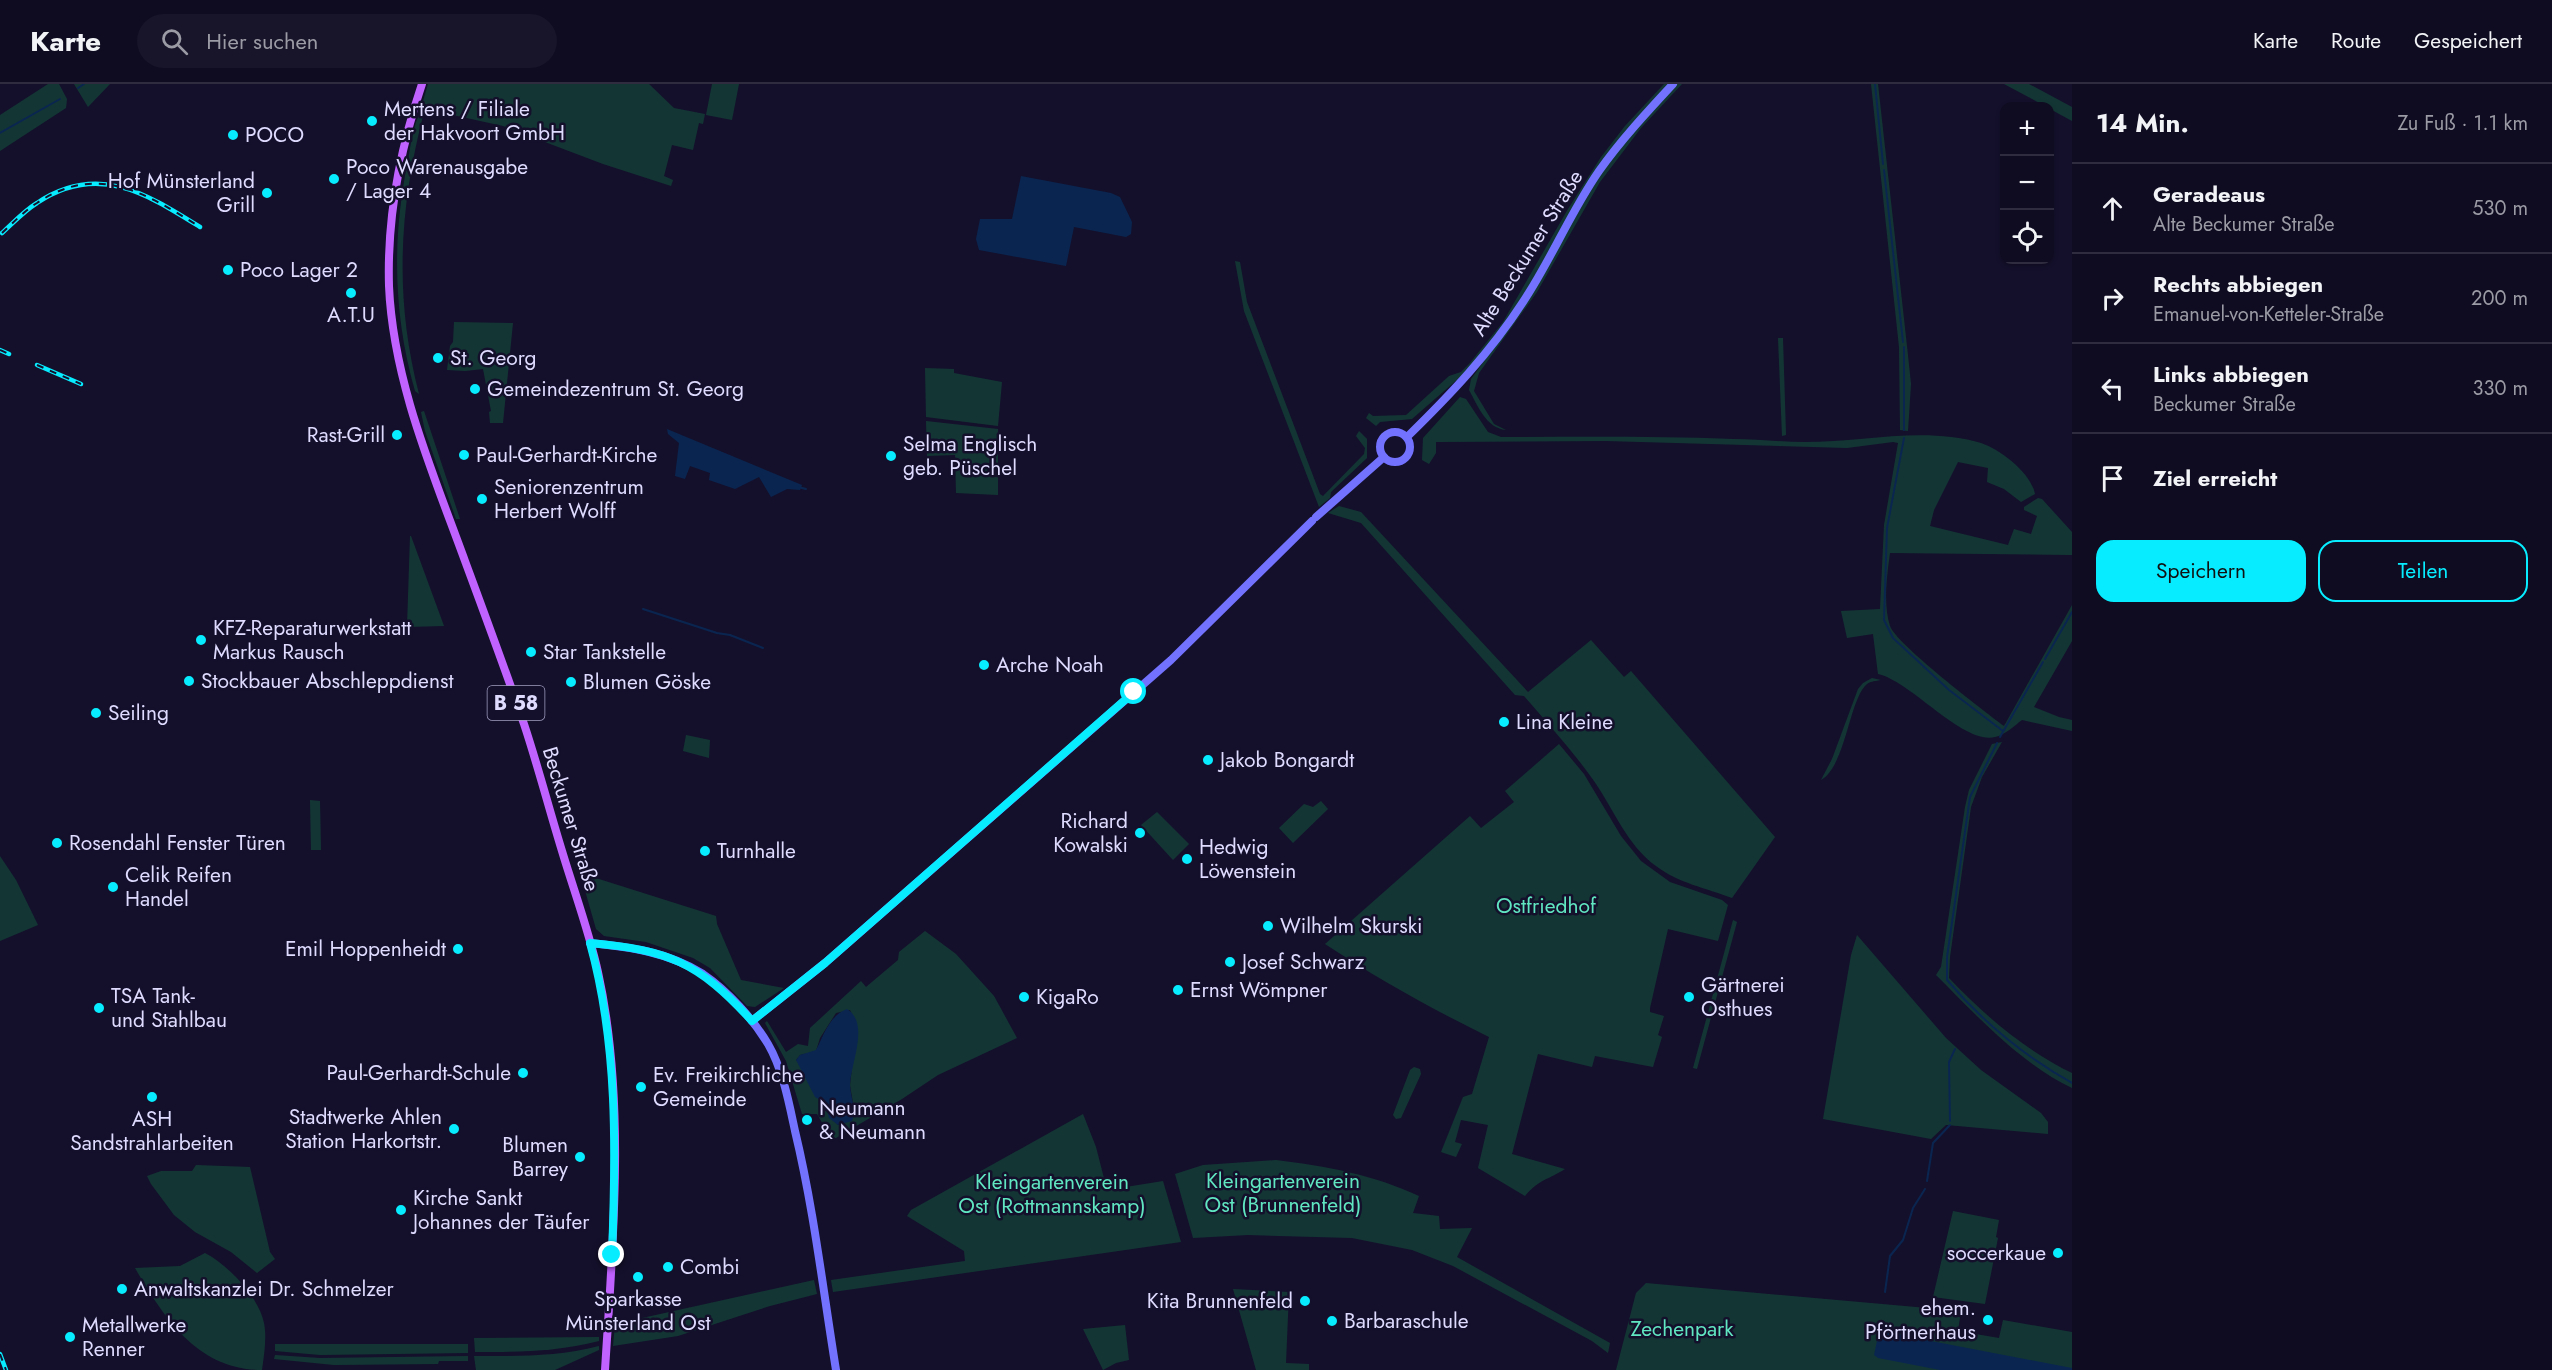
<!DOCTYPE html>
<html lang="de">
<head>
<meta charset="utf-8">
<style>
	body { margin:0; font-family:Jost,sans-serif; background:#18152a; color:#f1f3f6 }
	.controls { position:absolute; right:18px; top:18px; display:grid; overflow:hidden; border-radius:12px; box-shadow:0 2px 4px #0004 }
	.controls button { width:54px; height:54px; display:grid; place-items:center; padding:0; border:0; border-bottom:2px solid #2f2c3f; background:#0f0c21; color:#f1f3f6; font:30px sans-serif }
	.stop { position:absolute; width:18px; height:18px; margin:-14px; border:4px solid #07edff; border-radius:50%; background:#fff }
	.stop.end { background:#07edff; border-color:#fff; box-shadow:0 2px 6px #0008 }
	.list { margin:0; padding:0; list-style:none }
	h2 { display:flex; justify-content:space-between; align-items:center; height:78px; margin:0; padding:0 24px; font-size:26px }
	h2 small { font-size:20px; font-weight:400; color:#9b9ba5 }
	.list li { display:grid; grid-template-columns:39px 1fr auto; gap:18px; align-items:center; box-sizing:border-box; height:90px; padding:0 24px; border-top:2px solid #2f2c3f }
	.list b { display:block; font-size:22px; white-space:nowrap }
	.list p { margin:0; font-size:20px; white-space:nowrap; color:#9b9ba5 }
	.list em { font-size:20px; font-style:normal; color:#9b9ba5 }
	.actions { display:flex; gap:12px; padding:18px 24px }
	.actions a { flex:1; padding:14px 0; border:2px solid #07edff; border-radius:18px; text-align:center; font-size:21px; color:#07edff }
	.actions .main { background:#07edff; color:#111 }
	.icon { flex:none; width:33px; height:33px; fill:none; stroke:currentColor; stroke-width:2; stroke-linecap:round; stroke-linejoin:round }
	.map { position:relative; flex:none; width:2072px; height:1286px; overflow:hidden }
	header { display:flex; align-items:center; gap:36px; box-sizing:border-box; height:84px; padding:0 30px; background:#0f0c21; border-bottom:2px solid #2f2c3f }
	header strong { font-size:28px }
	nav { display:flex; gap:33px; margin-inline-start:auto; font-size:21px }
	.search { width:420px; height:54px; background:#18152a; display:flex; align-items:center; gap:15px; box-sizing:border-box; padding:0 21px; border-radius:33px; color:#9b9ba5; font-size:22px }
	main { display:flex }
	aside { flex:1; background:#0f0c21 }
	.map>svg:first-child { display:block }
	.green { fill:#133634; fill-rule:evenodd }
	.water { fill:#0a2650 }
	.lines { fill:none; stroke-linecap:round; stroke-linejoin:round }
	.stream { stroke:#0a2650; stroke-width:2 }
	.secondary { stroke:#7272ff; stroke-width:8 }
	.primary { stroke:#c062ff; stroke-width:8 }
	.rail-casing { stroke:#07edff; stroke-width:4.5 }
	.rail { stroke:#14102c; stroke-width:2; stroke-dasharray:7; stroke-linecap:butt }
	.route { stroke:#07edff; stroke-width:8 }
	.poi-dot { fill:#07edff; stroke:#14102c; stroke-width:2 }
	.labels { text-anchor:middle; stroke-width:5; stroke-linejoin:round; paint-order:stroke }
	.shield { fill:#14102c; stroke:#a19ec0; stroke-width:1.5 }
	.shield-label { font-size:20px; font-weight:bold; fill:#dedbff }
	.poi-label { font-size:21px; fill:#dedbff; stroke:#14102c; text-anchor:start }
	.street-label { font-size:21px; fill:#dedbff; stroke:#14102c }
	.park-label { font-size:21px; fill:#60e6c1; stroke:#14102c }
</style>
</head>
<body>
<header>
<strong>Karte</strong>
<div class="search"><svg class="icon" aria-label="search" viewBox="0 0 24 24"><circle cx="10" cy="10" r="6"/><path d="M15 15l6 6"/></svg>Hier suchen</div>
<nav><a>Karte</a><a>Route</a><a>Gespeichert</a></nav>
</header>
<main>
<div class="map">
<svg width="2072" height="1286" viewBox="0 0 2072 1286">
	<rect width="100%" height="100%" fill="#14102c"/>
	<!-- green -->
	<g class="green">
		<polygon points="48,0 59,0 67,15 66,24 0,67 0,31"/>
		<polygon points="74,0 110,0 88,23"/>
		<polygon points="428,0 649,0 674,24 705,30 703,40 699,39 693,66 672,61 664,92 673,96 671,102 603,80 503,42 421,24"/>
		<polygon points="712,0 739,0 732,36 706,31"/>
		<polygon points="1664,0 1670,0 1631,42 1503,243 1467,287 1412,335 1380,338 1376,342 1366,334 1369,329 1373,332 1406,331 1449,292 1461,288 1469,280 1503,238 1568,125 1601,73 1625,42"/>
		<path d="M 1677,0 L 1682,0 L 1641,44 L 1600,98 L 1537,208 L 1479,289 L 1474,307 L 1494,340 L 1506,346 C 1486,344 1478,322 1469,306 L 1471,295 L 1517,232 L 1602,88 L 1626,56 Z"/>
		<polygon points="1871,0 1878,0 1907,262 1911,300 1908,347 1900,346 1899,263"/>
		<polygon points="2004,0 2029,0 2072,23 2072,37 2050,25 2050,22 2045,22"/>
		<path d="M 421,27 L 424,28 C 399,124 394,213 419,310 L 415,307 C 393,230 392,154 408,76 C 411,60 413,41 421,27 Z"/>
		<polygon points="1235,177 1240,178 1247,218 1320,410 1323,412 1364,370 1365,364 1356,352 1359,347 1367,355 1367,374 1331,408 1330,414 1319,423 1244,227"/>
		<polygon points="454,238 513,239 503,339 490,339 489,328 491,327 483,285 465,287 447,286 450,262 453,258"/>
		<polygon points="1778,254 1783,254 1786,351 1782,352"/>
		<polygon points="925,284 954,285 954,289 1002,298 998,342 926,333"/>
		<path d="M 1460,313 L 1466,315 L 1488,348 L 1501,353 C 1578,353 1656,352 1733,355 C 1757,355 1781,358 1805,358 C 1864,358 1924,342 1981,359 C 2001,366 2031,389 2035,410 L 2021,418 L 2004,405 L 1987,398 L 1988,384 L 1958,378 L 1934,426 L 1930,442 L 2008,461 L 2014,445 L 2031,450 L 2037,432 L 2024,426 L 2024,423 L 2038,414 L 2042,415 L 2072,448 L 2072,471 L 1890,469 C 1887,491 1883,521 1890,542 C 1896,560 1984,627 2004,642 L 2072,521 L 2072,557 L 2034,623 L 2059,633 L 2072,636 L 2072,647 L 2022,636 C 2014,642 2005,651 1995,653 C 1963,661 1911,597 1878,590 L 1873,550 L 1847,554 L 1841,527 L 1880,525 L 1884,441 L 1898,359 L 1893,358 L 1847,364 L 1606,357 L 1436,358 L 1436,369 L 1429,380 L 1422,376 L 1423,354 Z"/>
		<polygon points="424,327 460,435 456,435 425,347 421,328"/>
		<polygon points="926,337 998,345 998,411 956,409 955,371 927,372"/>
		<path d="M 1339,422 L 1361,428 L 1528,608 L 1591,556 L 1624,593 L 1631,587 L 1775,753 L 1732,814 C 1706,804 1678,799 1656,782 C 1627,761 1614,726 1594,697 C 1573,667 1548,640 1524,612 L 1515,611 L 1361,439 L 1328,429 Z"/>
		<polygon points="410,452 411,452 444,542 407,543"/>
		<path d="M 1872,594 L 1881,596 C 1876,597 1871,597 1867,600 C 1849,615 1846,682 1821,696 L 1832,675 L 1858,605 L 1863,599 Z"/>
		<polygon points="686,651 710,656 709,674 683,667"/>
		<path d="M 2002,658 L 1982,693 L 1971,723 L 1950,873 L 1949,894 C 1984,931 2026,967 2072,989 L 2072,1004 C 2020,979 1977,932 1936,891 L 1941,883 L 1965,723 L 1969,706 L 1992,660 Z"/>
		<path d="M 1559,660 L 1584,690 L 1621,752 L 1641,777 L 1670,798 L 1722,816 L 1728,821 L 1718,857 L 1668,845 L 1650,924 L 1650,928 L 1664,932 L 1658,951 L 1662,953 L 1653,983 L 1595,972 L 1592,983 L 1538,970 L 1512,1070 L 1565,1085 C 1548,1096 1539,1095 1525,1112 L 1478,1084 L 1488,1041 L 1461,1036 L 1455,1058 L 1462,1060 L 1456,1073 L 1441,1068 L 1463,1013 L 1472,1010 L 1489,953 C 1432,925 1378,895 1325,860 L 1470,732 L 1481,744 L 1514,718 L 1505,707 Z"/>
		<polygon points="310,716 320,717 321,766 311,766"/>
		<polygon points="1321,717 1328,725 1293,759 1279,744 1304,720 1313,723"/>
		<polygon points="1157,728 1189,760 1173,776 1141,741"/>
		<polygon points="0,772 16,796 38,841 0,857"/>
		<polygon points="580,789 716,832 717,840 741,896 784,904 755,923 747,922 710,884 693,874 646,858 604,852 596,845"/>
		<polygon points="1733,836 1737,838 1697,985 1693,984"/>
		<path d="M 925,847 L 956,870 L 994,912 L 1017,954 L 938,991 L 902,1015 L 836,1054 L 831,1054 L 817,1030 L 802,1030 L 786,977 L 765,939 L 767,937 L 786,968 L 798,960 L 808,962 L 810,944 L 861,897 L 866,903 L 898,876 L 899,868 ZM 850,926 L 857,941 L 850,1001 L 855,1031 L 838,1041 L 830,1034 L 825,1019 L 796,976 L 800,971 L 816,967 L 820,954 L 836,929 Z"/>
		<polygon points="1857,851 1946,954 1981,986 2041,1029 2048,1038 2048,1050 1946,1041 1931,1055 1823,1035 1851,871"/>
		<polygon points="1414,983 1420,985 1421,990 1401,1034 1396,1035 1393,1031 1410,986"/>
		<polygon points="1083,1030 1096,1063 1107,1106 1163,1097 1181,1158 833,1208 831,1196 965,1177 964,1167 907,1132 911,1126"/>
		<path d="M 1276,1076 C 1326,1082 1374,1091 1419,1112 L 1413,1129 L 1439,1132 L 1440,1145 L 1472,1144 L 1457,1173 L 1610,1259 L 1608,1269 L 1592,1257 L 1453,1182 L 1412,1166 L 1352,1154 L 1248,1151 L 1193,1154 L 1175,1090 L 1203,1081 Z"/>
		<polygon points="196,1081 250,1083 270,1168 275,1175 257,1189 231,1168 195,1148 174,1131 151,1100 147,1092 161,1087 192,1087"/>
		<polygon points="1953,1127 1999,1136 1996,1153 1998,1154 1985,1220 1933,1213"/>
		<path d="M 205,1169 C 228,1181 259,1213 264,1239 C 267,1254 264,1271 262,1286 C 198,1286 164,1234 135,1184 L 180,1182 Z"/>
		<polygon points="814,1196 817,1210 770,1222 678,1252 613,1262 615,1240"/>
		<polygon points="1646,1199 1961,1227 1958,1247 1999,1254 2003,1236 2072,1248 2072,1286 1616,1286 1636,1209"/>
		<polygon points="1233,1205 1289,1208 1286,1279 1309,1280 1309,1286 1256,1286"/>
		<polygon points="1125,1241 1129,1276 1116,1279 1103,1286 1083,1245"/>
		<path d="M 599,1253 L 599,1257 C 556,1268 519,1268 475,1268 L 474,1254 Z"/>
		<polygon points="275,1260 468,1260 468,1269 320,1271 275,1267"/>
		<path d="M 599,1262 L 599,1266 L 555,1286 L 476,1286 L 474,1272 C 518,1272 556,1273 599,1262 Z"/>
		<polygon points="275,1271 320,1274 468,1272 468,1277 439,1277 438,1280 334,1281 274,1275"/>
	</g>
	<!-- water -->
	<g class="water">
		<polygon points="1021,92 1111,109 1120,113 1132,138 1131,150 1126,153 1074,143 1066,182 979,166 976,155 980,135 1012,135"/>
		<polygon points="667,345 802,401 800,406 787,405 771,413 759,393 735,405 709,396 710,389 690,382 685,395 675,392 679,359 668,350"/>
		<path d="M 847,925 C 870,939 851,979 850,1000 C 850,1012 857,1026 852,1037 L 838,1041 L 829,1034 L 825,1019 L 815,1013 L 796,976 L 800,971 L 816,966 C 824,951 829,932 847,925 Z"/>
		<polygon points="1879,1247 2072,1284 2072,1286 1940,1286 1878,1274 1874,1271"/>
	</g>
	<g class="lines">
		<!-- stream -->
		<g class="stream">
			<polyline points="1875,0 1883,80"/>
			<polyline points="78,4 84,0"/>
			<polyline points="0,49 60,15"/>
			<polyline points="1884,86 1903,258"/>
			<polyline points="1904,263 1904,346"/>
			<polyline points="1904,354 1887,444 1884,536 1893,554 1949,606 2003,647"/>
			<polyline points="798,403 806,405"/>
			<polyline points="643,525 717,549 730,551 763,564"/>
			<polyline points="2045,575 2072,528"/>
			<polyline points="2000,653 2043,578"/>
			<path d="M 1997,659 L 1970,713 L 1947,873 L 1947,896 C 1982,937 2024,972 2072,999"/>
			<polyline points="1950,1037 1949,978 1955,965"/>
			<polyline points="1927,1097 1933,1059 1950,1041"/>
			<polyline points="1885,1208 1890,1172 1903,1156 1913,1124 1925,1105"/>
		</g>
		<!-- secondary -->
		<g class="secondary">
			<circle cx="1395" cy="363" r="15"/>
			<path d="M 1407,353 C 1450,311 1490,269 1523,218 C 1551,176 1570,129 1599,87 C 1621,56 1647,28 1673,0"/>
			<polyline points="1316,433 1384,373"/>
			<path d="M 590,859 C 630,863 668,868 703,890 C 728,907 753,935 768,960 C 783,986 789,1019 795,1047 C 814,1126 823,1206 836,1286"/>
			<polyline points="752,937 825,879 1171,576 1312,437"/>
		</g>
		<!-- primary -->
		<path class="primary" d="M 422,0 C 400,65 387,134 389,202 C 393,297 433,389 465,477 C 485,531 505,585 524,640 C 538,682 549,725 562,767 C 574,807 589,847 598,888 C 626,1015 613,1158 605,1286"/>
		<defs>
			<g id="rail">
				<path d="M 2,149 C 13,139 24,127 37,119 C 98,78 147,110 200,143"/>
				<polyline points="0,266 9,270"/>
				<polyline points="37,281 81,300"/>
				<polyline points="0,1270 6,1286"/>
			</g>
		</defs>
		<!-- rail casing -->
		<use href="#rail" class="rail-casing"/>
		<!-- rail -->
		<use href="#rail" class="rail"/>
	</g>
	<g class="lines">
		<!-- route -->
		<path class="route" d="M 612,1171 C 616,1068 618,960 590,859 C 669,866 698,878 752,937 L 825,879 L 1134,608"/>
	</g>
	<!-- markers -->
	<g class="poi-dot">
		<circle cx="372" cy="37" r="6"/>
		<circle cx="233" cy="51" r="6"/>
		<circle cx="334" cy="95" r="6"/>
		<circle cx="267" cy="109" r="6"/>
		<circle cx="228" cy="186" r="6"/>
		<circle cx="351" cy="209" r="6"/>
		<circle cx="438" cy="274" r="6"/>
		<circle cx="475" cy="305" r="6"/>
		<circle cx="397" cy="351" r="6"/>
		<circle cx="464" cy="371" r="6"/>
		<circle cx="891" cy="372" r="6"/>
		<circle cx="482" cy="415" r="6"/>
		<circle cx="201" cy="556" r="6"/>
		<circle cx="531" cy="568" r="6"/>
		<circle cx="984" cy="581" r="6"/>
		<circle cx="189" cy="597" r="6"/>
		<circle cx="571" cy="598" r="6"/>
		<circle cx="96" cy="629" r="6"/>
		<circle cx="1504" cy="638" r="6"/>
		<circle cx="1208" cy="676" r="6"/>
		<circle cx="1140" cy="749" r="6"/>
		<circle cx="57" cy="759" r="6"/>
		<circle cx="705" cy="767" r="6"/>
		<circle cx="1187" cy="775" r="6"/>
		<circle cx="113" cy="803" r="6"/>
		<circle cx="1268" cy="842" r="6"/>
		<circle cx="458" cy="865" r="6"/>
		<circle cx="1230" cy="878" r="6"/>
		<circle cx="1178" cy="906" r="6"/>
		<circle cx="1024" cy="913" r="6"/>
		<circle cx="1689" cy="913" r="6"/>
		<circle cx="99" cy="924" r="6"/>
		<circle cx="523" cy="989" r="6"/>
		<circle cx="641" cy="1003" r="6"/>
		<circle cx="152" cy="1013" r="6"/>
		<circle cx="807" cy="1036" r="6"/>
		<circle cx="454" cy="1045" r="6"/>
		<circle cx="580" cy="1073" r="6"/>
		<circle cx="401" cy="1126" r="6"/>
		<circle cx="2058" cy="1169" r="6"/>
		<circle cx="668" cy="1183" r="6"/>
		<circle cx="638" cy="1193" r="6"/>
		<circle cx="122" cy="1205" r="6"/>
		<circle cx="1305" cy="1217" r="6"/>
		<circle cx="1988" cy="1236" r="6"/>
		<circle cx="1332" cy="1237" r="6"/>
		<circle cx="70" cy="1253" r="6"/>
	</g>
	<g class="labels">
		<!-- shield labels -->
		<rect class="shield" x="487.5" y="602" width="57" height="34" rx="4.5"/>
		<g class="shield-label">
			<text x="516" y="626">B 58</text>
		</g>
		<!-- poi labels -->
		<g class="poi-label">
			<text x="384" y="32">Mertens / Filiale<tspan x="384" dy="24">der Hakvoort GmbH</tspan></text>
			<text x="245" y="58">POCO</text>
			<text x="346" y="90">Poco Warenausgabe<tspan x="346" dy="24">/ Lager 4</tspan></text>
			<text x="255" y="104" text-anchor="end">Hof Münsterland<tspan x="255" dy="24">Grill</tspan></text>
			<text x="240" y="193">Poco Lager 2</text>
			<text x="351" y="238" text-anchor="middle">A.T.U</text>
			<text x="450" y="281">St. Georg</text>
			<text x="487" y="312">Gemeindezentrum St. Georg</text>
			<text x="385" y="358" text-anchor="end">Rast-Grill</text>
			<text x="903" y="367">Selma Englisch<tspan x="903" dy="24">geb. Püschel</tspan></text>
			<text x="476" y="378">Paul-Gerhardt-Kirche</text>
			<text x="494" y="410">Seniorenzentrum<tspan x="494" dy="24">Herbert Wolff</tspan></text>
			<text x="213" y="551">KFZ-Reparaturwerkstatt<tspan x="213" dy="24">Markus Rausch</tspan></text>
			<text x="543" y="575">Star Tankstelle</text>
			<text x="996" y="588">Arche Noah</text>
			<text x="201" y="604">Stockbauer Abschleppdienst</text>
			<text x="583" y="605">Blumen Göske</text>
			<text x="108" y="636">Seiling</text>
			<text x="1516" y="645">Lina Kleine</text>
			<text x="1220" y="683">Jakob Bongardt</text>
			<text x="1128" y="744" text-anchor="end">Richard<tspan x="1128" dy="24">Kowalski</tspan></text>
			<text x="69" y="766">Rosendahl Fenster Türen</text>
			<text x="1199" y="770">Hedwig<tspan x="1199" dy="24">Löwenstein</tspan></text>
			<text x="717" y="774">Turnhalle</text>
			<text x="125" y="798">Celik Reifen<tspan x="125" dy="24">Handel</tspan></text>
			<text x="1280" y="849">Wilhelm Skurski</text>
			<text x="446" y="872" text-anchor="end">Emil Hoppenheidt</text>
			<text x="1242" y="885">Josef Schwarz</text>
			<text x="1701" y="908">Gärtnerei<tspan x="1701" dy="24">Osthues</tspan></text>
			<text x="1190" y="913">Ernst Wömpner</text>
			<text x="111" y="919">TSA Tank-<tspan x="111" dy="24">und Stahlbau</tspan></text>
			<text x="1036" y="920">KigaRo</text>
			<text x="511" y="996" text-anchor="end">Paul-Gerhardt-Schule</text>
			<text x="653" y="998">Ev. Freikirchliche<tspan x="653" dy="24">Gemeinde</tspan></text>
			<text x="819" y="1031">Neumann<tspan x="819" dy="24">&amp; Neumann</tspan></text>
			<text x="442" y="1040" text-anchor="end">Stadtwerke Ahlen<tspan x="442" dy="24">Station Harkortstr.</tspan></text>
			<text x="152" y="1042" text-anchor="middle">ASH<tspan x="152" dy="24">Sandstrahlarbeiten</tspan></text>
			<text x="568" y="1068" text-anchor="end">Blumen<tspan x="568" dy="24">Barrey</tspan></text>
			<text x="413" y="1121">Kirche Sankt<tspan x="413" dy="24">Johannes der Täufer</tspan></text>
			<text x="2046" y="1176" text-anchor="end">soccerkaue</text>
			<text x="680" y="1190">Combi</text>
			<text x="134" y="1212">Anwaltskanzlei Dr. Schmelzer</text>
			<text x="638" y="1222" text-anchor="middle">Sparkasse<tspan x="638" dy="24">Münsterland Ost</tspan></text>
			<text x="1293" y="1224" text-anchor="end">Kita Brunnenfeld</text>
			<text x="1976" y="1231" text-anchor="end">ehem.<tspan x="1976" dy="24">Pförtnerhaus</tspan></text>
			<text x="1344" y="1244">Barbaraschule</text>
			<text x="82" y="1248">Metallwerke<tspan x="82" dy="24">Renner</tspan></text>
		</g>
		<!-- street labels -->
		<g class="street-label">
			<text transform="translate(1527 169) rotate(-58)" y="7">Alte Beckumer Straße</text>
			<text transform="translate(571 735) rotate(73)" y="7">Beckumer Straße</text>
		</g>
		<!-- park labels -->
		<g class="park-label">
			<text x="1546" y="829">Ostfriedhof</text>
			<text x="1283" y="1104">Kleingartenverein<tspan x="1283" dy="24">Ost (Brunnenfeld)</tspan></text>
			<text x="1052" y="1105">Kleingartenverein<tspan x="1052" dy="24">Ost (Rottmannskamp)</tspan></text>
			<text x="1682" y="1252">Zechenpark</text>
		</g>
	</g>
</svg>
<div class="controls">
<button>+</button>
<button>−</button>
<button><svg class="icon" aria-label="locate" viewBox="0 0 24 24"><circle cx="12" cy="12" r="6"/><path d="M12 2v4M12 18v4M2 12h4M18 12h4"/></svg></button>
</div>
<div class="stop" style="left:1134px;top:608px"></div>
<div class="stop end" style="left:612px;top:1171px"></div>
</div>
<aside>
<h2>14 Min.<small>Zu Fuß · 1.1 km</small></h2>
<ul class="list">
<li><svg class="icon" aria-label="ahead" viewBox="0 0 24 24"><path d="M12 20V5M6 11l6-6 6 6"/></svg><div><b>Geradeaus</b><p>Alte Beckumer Straße</p></div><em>530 m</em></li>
<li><svg class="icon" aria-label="right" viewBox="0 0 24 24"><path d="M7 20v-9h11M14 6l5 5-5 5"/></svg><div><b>Rechts abbiegen</b><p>Emanuel-von-Ketteler-Straße</p></div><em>200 m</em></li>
<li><svg class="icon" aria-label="left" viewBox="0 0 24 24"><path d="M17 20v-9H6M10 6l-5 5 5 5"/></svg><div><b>Links abbiegen</b><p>Beckumer Straße</p></div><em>330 m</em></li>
<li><svg class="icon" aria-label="arrive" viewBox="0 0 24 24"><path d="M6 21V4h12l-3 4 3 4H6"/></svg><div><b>Ziel erreicht</b></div></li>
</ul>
<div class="actions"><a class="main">Speichern</a><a>Teilen</a></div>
</aside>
</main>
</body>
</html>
